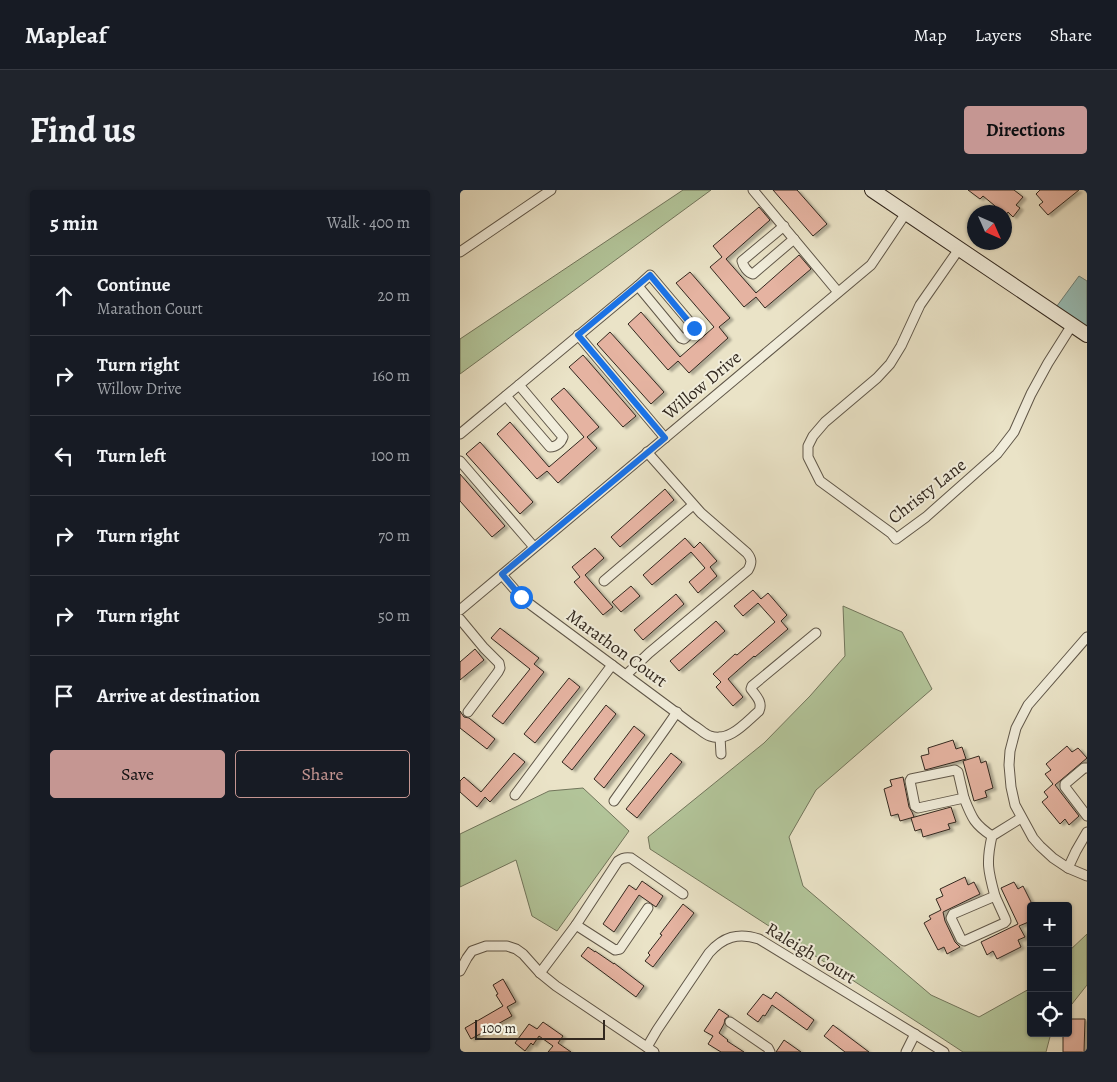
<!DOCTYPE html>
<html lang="en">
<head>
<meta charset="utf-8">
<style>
	body { margin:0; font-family:Alegreya,serif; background:#20242c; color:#f1f3f6 }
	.controls { position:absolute; right:15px; bottom:15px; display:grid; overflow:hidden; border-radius:5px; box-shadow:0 1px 4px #0004 }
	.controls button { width:45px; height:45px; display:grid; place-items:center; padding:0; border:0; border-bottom:1px solid #363941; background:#171b24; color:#f1f3f6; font:25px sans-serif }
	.compass { position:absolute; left:507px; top:15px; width:45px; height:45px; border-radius:50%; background:#171b24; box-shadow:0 1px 4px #0004; rotate:135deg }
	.scale { position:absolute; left:15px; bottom:12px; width:130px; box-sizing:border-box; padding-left:5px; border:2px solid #32281f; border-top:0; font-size:14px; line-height:18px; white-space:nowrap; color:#32281f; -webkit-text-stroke:4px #f1eddb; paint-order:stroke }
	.stop { position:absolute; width:15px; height:15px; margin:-11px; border:4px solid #1a73e8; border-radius:50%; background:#fff }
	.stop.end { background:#1a73e8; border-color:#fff; box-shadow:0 1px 5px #0008 }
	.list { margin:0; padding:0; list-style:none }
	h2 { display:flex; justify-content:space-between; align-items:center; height:65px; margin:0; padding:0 20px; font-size:21px }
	h2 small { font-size:16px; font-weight:400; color:#9ea1a6 }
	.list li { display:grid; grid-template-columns:32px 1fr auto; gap:15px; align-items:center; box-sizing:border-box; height:80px; padding:0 20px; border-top:1px solid #363941 }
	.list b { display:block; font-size:19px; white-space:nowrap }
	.list p { margin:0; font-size:16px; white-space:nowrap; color:#9ea1a6 }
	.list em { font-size:16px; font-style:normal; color:#9ea1a6 }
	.actions { display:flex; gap:10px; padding:15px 20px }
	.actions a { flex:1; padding:11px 0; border:1px solid #c59692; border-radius:5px; text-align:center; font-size:18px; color:#c59692 }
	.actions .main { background:#c59692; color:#111 }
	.icon { flex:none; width:28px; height:28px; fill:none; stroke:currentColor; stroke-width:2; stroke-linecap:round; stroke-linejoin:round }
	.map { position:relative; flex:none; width:627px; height:862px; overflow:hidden; border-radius:5px }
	header { display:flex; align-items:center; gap:30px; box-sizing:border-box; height:70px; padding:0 25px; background:#171b24; border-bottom:1px solid #363941 }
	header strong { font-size:24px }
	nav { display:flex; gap:28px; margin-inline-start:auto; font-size:18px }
	.intro { display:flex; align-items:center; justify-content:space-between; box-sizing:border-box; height:120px; padding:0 30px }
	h1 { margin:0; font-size:35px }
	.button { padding:12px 22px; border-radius:5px; background:#c59692; color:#111; font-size:18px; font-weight:700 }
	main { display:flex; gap:30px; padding:0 30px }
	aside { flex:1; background:#171b24; border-radius:5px; box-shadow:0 1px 4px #0004 }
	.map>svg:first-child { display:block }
	.green { fill:#b2c499; stroke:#72765c }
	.water { fill:#98beb7; stroke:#6f827a }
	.building { fill:#e5b3a1; stroke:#32281f; filter:url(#shadow) }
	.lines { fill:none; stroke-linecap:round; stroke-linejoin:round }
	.street-casing { stroke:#605749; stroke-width:11 }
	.secondary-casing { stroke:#32281f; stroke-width:16 }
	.street { stroke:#f1eddb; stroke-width:9 }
	.secondary { stroke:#f1eddb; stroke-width:14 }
	.route { stroke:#1a73e8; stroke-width:6 }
	.labels { text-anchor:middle; stroke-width:4; stroke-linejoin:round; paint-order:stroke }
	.street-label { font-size:18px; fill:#32281f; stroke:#f1eddb }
</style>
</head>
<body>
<header>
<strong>Mapleaf</strong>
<nav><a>Map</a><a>Layers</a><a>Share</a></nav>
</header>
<div class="intro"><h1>Find us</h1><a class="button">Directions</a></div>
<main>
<aside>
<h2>5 min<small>Walk · 400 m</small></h2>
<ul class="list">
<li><svg class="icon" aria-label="ahead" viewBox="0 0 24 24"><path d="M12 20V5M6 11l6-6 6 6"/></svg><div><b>Continue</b><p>Marathon Court</p></div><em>20 m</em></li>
<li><svg class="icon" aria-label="right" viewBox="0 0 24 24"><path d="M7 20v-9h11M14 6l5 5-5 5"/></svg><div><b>Turn right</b><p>Willow Drive</p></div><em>160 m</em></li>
<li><svg class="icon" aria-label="left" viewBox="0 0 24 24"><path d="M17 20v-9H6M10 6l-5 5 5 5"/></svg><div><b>Turn left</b></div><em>100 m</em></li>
<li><svg class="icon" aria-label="right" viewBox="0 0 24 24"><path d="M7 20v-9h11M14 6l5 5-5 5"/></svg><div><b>Turn right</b></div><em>70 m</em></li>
<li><svg class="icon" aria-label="right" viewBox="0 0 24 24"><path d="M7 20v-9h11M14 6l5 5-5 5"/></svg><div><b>Turn right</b></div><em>50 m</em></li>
<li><svg class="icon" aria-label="arrive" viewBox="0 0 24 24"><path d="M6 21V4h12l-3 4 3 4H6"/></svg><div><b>Arrive at destination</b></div></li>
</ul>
<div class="actions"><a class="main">Save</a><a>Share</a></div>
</aside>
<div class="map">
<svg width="627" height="862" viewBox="0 0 627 862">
	<defs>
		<filter id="shadow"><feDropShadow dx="3.5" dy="2" stdDeviation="1" flood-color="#0004"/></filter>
	</defs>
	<rect width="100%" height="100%" fill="#eae3c7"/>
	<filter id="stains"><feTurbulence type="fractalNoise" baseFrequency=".004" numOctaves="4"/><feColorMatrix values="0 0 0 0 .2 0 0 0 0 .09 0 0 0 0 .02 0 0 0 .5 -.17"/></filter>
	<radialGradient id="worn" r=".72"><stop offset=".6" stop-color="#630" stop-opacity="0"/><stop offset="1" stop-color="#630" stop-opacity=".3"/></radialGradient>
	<!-- green -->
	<g class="green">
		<polygon points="223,0 251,0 0,184 0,149"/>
		<polygon points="383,416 442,442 472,499 356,600 329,647 343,696 471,805 519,827 571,798 571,843 591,843 586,862 503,862 471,841 190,659 188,647 304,553 350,506 385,466"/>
		<polygon points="123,598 169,641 97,741 72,726 56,670 0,697 0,644 89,601"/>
		<polygon points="627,744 627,795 608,819 608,762"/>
	</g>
	<!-- water -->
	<polygon class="water" points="619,86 627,91 627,144 594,120"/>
	<!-- building -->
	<g class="building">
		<polygon points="313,0 337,0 367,34 353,46"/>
		<polygon points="508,0 554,0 563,7 556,15 560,18 553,27 548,22 546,25 523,6 520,9"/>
		<polygon points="580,0 619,0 588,25 579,15 583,12 576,4"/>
		<polygon points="299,17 310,30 266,69 296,103 339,65 351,79 305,118 296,107 284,117 250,77 262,67 253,56"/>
		<polygon points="230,82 270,128 259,137 268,148 229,183 218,171 208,180 168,134 181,122 220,167 254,137 216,93"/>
		<polygon points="150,142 204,202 191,214 137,154"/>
		<polygon points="123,165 176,226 163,237 109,177"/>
		<polygon points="104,198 139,237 127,247 137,258 98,293 87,281 77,289 37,244 50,232 89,277 124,247 91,209"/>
		<polygon points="20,252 73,312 60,324 6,264"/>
		<polygon points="0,284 45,336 32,347 0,311"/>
		<polygon points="205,299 214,310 160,357 151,347"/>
		<polygon points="225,348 234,358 240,352 257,371 250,377 257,386 238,403 229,392 245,378 231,362 192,395 183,385"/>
		<polygon points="135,358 144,368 125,385 153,417 143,425 114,392 120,387 112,377"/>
		<polygon points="171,396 180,406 161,422 152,412"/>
		<polygon points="293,400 301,409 308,403 327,425 321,431 328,439 295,467 294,466 268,489 283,507 273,516 256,497 261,492 253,484 275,464 277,465 315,432 298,413 283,426 274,416"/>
		<polygon points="216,404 224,414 183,450 174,440"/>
		<polygon points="256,431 265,441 219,481 210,471"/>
		<polygon points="40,438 79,468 74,474 84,482 43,534 32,526 70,479 31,448"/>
		<polygon points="15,459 24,470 0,490 0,472"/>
		<polygon points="109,488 120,497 75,553 64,544"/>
		<polygon points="146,515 156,524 112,580 102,572"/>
		<polygon points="0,521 4,527 9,528 35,549 27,559 0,538"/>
		<polygon points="174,536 185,545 144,598 134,589"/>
		<polygon points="493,550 496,559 502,557 506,569 465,580 461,566 469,564 468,558"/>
		<polygon points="607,556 612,562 618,558 627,568 595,595 619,626 609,635 605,629 600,634 582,612 588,607 584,602 593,594 585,584 591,580 586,574"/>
		<polygon points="54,563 65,572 30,612 25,607 17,617 0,602 0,591 4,587 21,602"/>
		<polygon points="211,563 222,572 177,628 166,619"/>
		<polygon points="519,566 521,573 526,571 533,598 525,601 527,607 514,611 503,571"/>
		<polygon points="443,587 449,617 452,622 454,627 440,631 438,624 431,626 424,599 432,596 430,590"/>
		<polygon points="491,617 496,632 488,634 490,639 463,647 461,639 455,641 451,628"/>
		<polygon points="505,687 508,695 514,692 520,704 483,722 485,731 495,752 500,757 487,764 484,757 478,760 464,733 471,729 469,726 481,720 476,709 483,706 480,699"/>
		<polygon points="182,691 203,706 196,717 179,705 154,742 143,734 169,695 176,700"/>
		<polygon points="554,692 558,699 563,696 573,716 571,716 571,724 569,725 571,731 559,736 565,747 558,750 561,757 537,769 533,761 527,765 521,752 558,734 541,698"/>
		<polygon points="223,714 234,723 193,777 185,771 190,765 188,763 202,745 200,744"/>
		<polygon points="128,757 135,762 135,761 154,774 154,773 184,796 176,807 121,766"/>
		<polygon points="43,789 56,812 47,817 52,826 11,849 5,838 43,816 36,805 38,804 33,795"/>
		<polygon points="316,802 354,830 347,840 312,815 305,826 303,825 298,832 287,824 303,804 311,809"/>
		<polygon points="259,819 269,826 265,829 264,834 259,843 268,850 267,851 284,862 261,862 248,854 253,846 244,841"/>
		<polygon points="611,829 625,829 624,862 603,862 603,843 608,843 608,836 611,836"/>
		<polygon points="83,832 103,846 98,853 111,862 88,862 93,856 79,846 73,855 71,853 65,861 55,853 69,834 77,839"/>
		<polygon points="373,835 409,862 385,862 372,852 364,846"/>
		<polygon points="324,850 341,862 316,862"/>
	</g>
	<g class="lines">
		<defs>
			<g id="street">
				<polyline points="293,0 378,102"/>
				<path d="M 324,36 L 282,71 C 283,76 288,83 293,84 L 334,49"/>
				<polyline points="499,59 460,115 441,156 430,174 417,188 365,232 353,246 348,256 348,267 360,291 431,343 436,349 466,327 537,264 554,242 571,204 588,173 612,135"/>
				<polyline points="0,62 91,0"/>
				<polygon points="190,85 234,137 233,141 224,149 221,148 178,96"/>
				<polyline points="118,145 205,248"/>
				<path d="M 46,206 L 90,257 C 96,257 101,253 103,247 L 59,195"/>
				<polyline points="0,244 178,96"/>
				<polyline points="0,271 74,357"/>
				<path d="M 42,385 L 63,409 L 233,535 C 239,538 244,544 250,546 C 269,553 286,532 299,521 C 303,512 296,506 291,499 L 292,496 L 356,443"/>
				<polyline points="144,391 233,315"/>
				<polyline points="0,420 405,80 411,75 446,23"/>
				<polyline points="0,429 24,458 39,473 40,478 38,482 8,522"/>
				<polyline points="627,447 568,515 556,538 550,561 549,575 551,597 555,615 573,648 580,656 593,668 608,678 627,686"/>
				<path d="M 166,485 L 189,463 L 288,380 C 292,373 292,369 287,363 L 241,323 L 187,262"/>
				<polyline points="260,547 261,564"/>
				<polyline points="627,578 624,578 605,594 605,597 627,626"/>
				<polygon points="495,580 498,582 504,608 458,618 455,616 450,591 451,589"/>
				<polyline points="55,605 152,475"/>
				<path d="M 504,608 C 512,628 514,634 532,646"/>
				<polyline points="154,611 206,538 217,522"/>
				<polyline points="608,678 616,661 627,642"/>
				<polygon points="535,706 545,728 546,731 544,733 504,751 501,749 491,728 493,724"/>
				<path d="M 535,706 C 528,681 526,672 532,646 L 561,628"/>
				<polyline points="116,735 155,760 160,759 188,718"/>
				<polyline points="0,781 7,768 12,761 26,756 47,756 56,759 63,764 80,783 96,796 194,862"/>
				<path d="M 80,783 L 116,735 L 158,671 C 162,668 166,667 171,668 L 223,704"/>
				<polyline points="270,832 308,858 310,862"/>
				<path d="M 187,857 L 197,840 L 249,763 C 263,747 278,742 299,749 L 484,862"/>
				<polyline points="446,862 455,844"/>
			</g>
			<polyline id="secondary" points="412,0 627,145"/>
		</defs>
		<!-- street casing -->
		<use href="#street" class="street-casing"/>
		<!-- secondary casing -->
		<use href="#secondary" class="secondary-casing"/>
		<!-- street -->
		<use href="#street" class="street"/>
		<!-- secondary -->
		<use href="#secondary" class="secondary"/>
	</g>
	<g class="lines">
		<!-- route -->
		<polyline class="route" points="61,407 42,384 205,248 118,145 190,85 234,138"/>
	</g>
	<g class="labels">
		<!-- street labels -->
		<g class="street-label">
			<text transform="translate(242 195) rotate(-40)" y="6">Willow Drive</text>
			<text transform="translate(467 301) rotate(-38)" y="6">Christy Lane</text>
			<text transform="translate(157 458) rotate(36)" y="6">Marathon Court</text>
			<text transform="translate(351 763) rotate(31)" y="6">Raleigh Court</text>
		</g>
	</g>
	<rect width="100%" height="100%" filter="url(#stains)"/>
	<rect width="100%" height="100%" fill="url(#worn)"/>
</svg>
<div class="controls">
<button>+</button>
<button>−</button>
<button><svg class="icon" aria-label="locate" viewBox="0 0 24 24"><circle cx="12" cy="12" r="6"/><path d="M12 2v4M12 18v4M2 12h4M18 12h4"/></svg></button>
</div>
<svg class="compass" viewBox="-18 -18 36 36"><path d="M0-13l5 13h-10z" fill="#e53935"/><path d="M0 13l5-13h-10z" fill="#9ea1a6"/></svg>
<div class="scale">100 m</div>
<div class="stop" style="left:61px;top:407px"></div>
<div class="stop end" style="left:234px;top:138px"></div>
</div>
</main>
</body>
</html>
